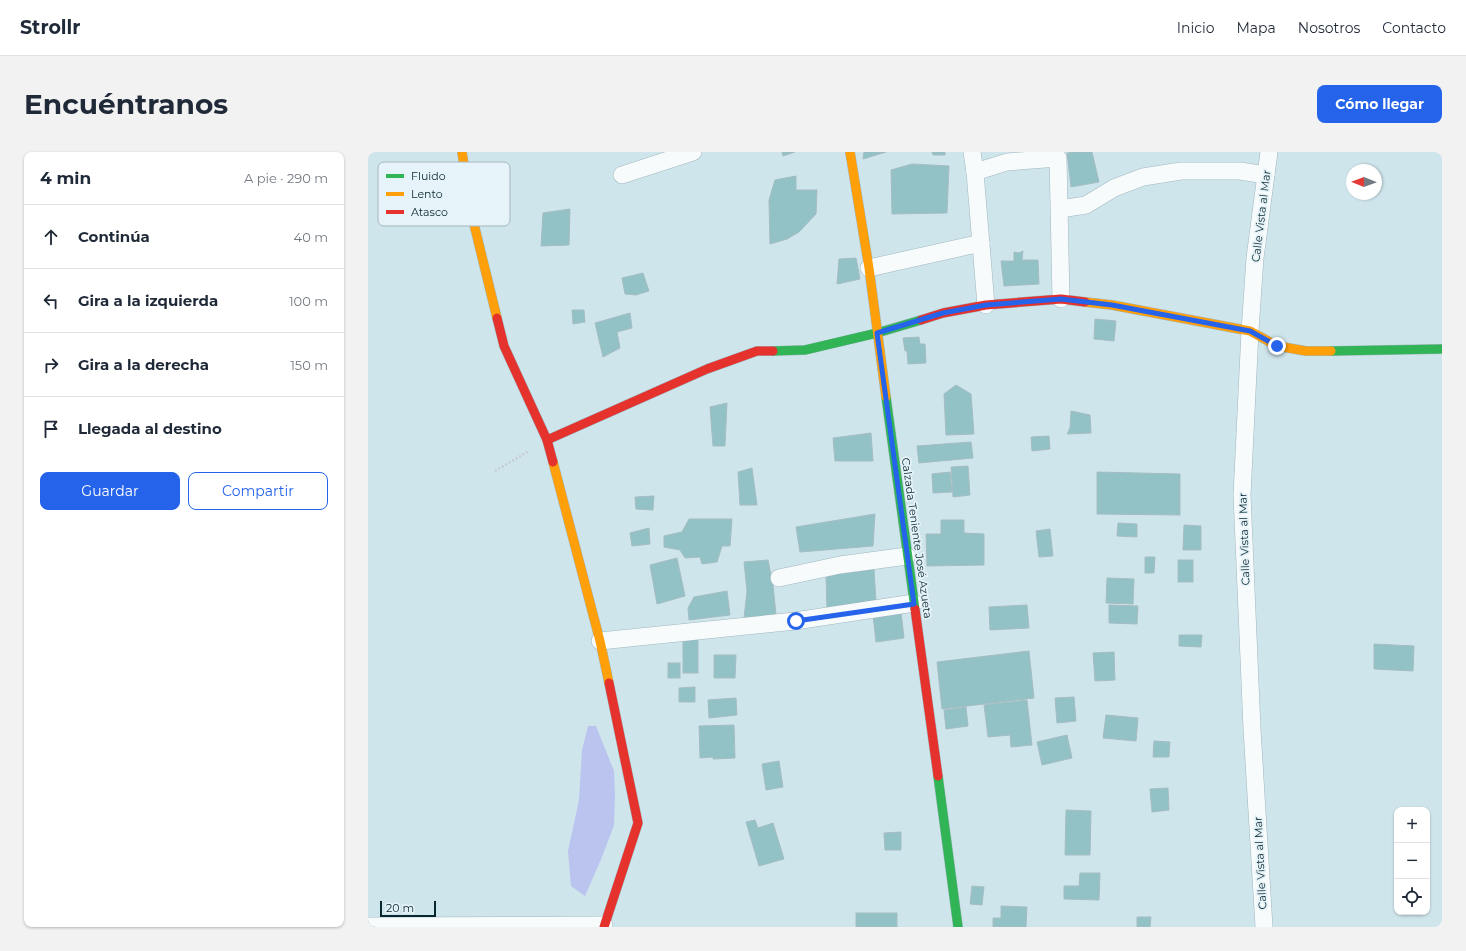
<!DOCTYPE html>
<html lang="es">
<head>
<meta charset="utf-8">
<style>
	body { margin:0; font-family:Montserrat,sans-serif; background:#f2f2f3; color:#1f2937 }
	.controls { position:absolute; right:12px; bottom:12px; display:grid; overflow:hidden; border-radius:8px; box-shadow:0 1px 3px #0004 }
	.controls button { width:36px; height:36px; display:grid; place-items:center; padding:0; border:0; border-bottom:1px solid #e0e1e3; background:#fff; color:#1f2937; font:20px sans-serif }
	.compass { position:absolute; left:978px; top:12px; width:36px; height:36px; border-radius:50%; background:#fff; box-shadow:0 1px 3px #0004; rotate:271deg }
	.scale { position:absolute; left:12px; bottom:10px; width:56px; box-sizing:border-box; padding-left:4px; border:2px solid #092730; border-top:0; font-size:11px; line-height:14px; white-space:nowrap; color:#092730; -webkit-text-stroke:3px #e6f3f8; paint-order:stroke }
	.stop { position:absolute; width:12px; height:12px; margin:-9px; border:3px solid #2563eb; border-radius:50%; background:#fff }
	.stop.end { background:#2563eb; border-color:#fff; box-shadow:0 1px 4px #0008 }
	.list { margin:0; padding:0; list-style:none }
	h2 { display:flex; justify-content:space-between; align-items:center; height:52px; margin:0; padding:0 16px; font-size:17px }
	h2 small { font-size:13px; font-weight:400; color:#747a83 }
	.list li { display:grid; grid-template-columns:26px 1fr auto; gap:12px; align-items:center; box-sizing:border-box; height:64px; padding:0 16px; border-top:1px solid #e0e1e3 }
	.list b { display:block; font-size:15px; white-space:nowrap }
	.list em { font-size:13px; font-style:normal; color:#747a83 }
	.actions { display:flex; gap:8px; padding:12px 16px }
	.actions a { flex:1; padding:9px 0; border:1px solid #2563eb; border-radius:8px; text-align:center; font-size:14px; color:#2563eb }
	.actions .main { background:#2563eb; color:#fff }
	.icon { flex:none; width:22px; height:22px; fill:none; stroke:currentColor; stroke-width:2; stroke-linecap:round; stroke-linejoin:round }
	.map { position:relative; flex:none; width:1074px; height:775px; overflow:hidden; border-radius:8px }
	header { display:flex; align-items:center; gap:24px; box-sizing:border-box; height:56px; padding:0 20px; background:#fff; border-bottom:1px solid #e0e1e3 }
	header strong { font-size:19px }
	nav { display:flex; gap:22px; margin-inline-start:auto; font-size:14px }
	.intro { display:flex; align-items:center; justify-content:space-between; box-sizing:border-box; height:96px; padding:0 24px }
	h1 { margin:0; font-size:28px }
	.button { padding:10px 18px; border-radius:8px; background:#2563eb; color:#fff; font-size:14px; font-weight:700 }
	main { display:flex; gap:24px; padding:0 24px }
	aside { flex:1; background:#fff; border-radius:8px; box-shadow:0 1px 3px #0004 }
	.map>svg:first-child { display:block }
	.water { fill:#bac4ee }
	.building { fill:#92c1c6; stroke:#a5bdc2 }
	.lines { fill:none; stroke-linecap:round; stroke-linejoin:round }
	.street-casing { stroke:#a0b7bf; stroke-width:18 }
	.fast-casing { stroke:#a0b7bf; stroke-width:10 }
	.slow-casing { stroke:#a0b7bf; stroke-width:10 }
	.jam-casing { stroke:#a0b7bf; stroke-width:10 }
	.path { stroke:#c6ced0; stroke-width:2.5; stroke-dasharray:2 2; stroke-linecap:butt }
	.street { stroke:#f8fbfc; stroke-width:17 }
	.fast { stroke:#30b455; stroke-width:9 }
	.slow { stroke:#ff9f0a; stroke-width:9 }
	.jam { stroke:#e5322d; stroke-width:9 }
	.route { stroke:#2563eb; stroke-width:5 }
	.labels { text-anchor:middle; stroke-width:3.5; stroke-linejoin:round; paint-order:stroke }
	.street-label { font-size:11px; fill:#092730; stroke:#e6f3f8 }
	.key { fill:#e6f3f8; stroke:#a4b6bc; stroke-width:1 }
	.key-label { font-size:11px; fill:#092730 }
</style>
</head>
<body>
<header>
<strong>Strollr</strong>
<nav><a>Inicio</a><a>Mapa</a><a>Nosotros</a><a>Contacto</a></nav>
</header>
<div class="intro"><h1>Encuéntranos</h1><a class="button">Cómo llegar</a></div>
<main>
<aside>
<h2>4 min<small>A pie · 290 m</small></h2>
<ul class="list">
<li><svg class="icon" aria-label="ahead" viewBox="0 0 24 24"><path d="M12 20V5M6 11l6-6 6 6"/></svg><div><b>Continúa</b></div><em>40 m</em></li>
<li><svg class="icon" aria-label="left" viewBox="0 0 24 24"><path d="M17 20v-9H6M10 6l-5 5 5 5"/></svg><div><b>Gira a la izquierda</b></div><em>100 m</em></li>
<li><svg class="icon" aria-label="right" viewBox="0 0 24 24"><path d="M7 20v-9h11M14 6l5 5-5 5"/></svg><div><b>Gira a la derecha</b></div><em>150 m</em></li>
<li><svg class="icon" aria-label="arrive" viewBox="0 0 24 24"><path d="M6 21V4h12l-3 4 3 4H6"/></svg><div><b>Llegada al destino</b></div></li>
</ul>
<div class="actions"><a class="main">Guardar</a><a>Compartir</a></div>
</aside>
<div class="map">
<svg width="1074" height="775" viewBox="0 0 1074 775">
	<rect width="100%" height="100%" fill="#cfe5ec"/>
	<!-- water -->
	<polygon class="water" points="220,574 228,574 246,619 247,643 246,673 234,705 217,744 203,734 200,699 211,648 214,598"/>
	<!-- building -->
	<g class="building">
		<polygon points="414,0 427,0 415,4"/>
		<polygon points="496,0 518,0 495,7"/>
		<polygon points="564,0 577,0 577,3 565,3"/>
		<polygon points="706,0 724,0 731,30 703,35 699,1"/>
		<polygon points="544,12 581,14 579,61 524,62 523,18"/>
		<polygon points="428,24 428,38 449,38 448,62 431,80 419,87 402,92 401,48 407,28"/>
		<polygon points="202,57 201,93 173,94 175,61"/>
		<polygon points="655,99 654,108 670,108 671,132 636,134 633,109 646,109 646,100 651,101"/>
		<polygon points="488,106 492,127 469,132 471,107"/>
		<polygon points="275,121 281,139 268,143 257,142 254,126"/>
		<polygon points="204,158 216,158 217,170 205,172"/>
		<polygon points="262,161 264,176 249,180 252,196 235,205 227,171"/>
		<polygon points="727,167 748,169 746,189 726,187"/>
		<polygon points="551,185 552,192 557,192 558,211 540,212 539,199 537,199 535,186"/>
		<polygon points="588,233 603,242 606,282 578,283 576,242"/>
		<polygon points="359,251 357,294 345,294 342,255"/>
		<polygon points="703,259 722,263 723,281 699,282 702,276"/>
		<polygon points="503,281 505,309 467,309 465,286"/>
		<polygon points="681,284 682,297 664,299 663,285"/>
		<polygon points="603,290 605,306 551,311 549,294"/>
		<polygon points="600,314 602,343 585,345 583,315"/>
		<polygon points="384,316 389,353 372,353 370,320"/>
		<polygon points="582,320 584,340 565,341 564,322"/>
		<polygon points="729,320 812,322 812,363 729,362"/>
		<polygon points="286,344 285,358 268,357 267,345"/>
		<polygon points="507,362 505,394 432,400 428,375"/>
		<polygon points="321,367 364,367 362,394 354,394 349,410 334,412 332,405 317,406 312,398 296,395 296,384 314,380"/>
		<polygon points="573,368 596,368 596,381 616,382 616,413 559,414 558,382 573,382"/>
		<polygon points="750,371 769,372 769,385 749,384"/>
		<polygon points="816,373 833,374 833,398 815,398"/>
		<polygon points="281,376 282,392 264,394 262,381"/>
		<polygon points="682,377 685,404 671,405 668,379"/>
		<polygon points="777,405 787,405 786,421 777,421"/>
		<polygon points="309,406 317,444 289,452 282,413"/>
		<polygon points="400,408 405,433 408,463 376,466 379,439 376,410"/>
		<rect x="810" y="408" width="15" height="22"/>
		<polygon points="506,417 508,450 459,458 458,423"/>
		<polygon points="739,426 766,427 765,452 738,451"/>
		<polygon points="359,439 362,463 321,468 320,456 326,445"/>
		<polygon points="659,453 661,476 622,478 621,455"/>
		<polygon points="741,453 770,454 769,472 741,471"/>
		<polygon points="533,460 536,486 508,490 505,463"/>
		<polygon points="811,483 834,483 833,495 811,494"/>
		<rect x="315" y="486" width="15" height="35"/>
		<polygon points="1006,492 1046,494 1045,519 1006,517"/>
		<polygon points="661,499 666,546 574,557 569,510"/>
		<polygon points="746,500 747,528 727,529 725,501"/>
		<polygon points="346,503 368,503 367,526 346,526"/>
		<rect x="300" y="511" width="12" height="15"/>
		<polygon points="327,535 327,550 311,550 311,536"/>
		<polygon points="706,545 708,569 689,571 687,546"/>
		<polygon points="368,546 369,563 341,566 340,548"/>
		<polygon points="659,548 664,593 643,595 642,583 620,585 616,553"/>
		<polygon points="598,555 600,574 578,577 576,558"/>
		<polygon points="738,563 770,566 768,589 735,586"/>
		<polygon points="366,573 367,606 345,607 345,605 332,606 331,574"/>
		<polygon points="699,583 704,606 674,613 669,590"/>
		<polygon points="786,589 802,590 801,605 785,605"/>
		<polygon points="411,609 415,635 398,638 394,612"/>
		<polygon points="800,636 801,658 784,660 782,637"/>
		<polygon points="698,658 723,659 722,703 697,703"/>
		<polygon points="387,668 390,676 405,671 416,707 391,714 378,670"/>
		<polygon points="533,680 533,698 517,698 516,681"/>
		<polygon points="712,721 732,721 731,748 696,747 696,734 711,734"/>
		<polygon points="604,734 616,735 614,753 602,752"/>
		<polygon points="633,754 659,755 658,775 625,775 625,766 633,766"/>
		<rect x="488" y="761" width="41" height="14"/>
		<polygon points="769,765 783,765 782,775 769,775"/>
	</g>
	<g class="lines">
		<defs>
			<g id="street">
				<polyline points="604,0 607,20 618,153"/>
				<polyline points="607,20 639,10 690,6 693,147"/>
				<polyline points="254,23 325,0"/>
				<polyline points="692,57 718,53 746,36 775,25 813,19 872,19 898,23"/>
				<polyline points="501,116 613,91"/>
				<polyline points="411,426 472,413 539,404"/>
				<polyline points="232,489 427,469 546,451"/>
				<polyline points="0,774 236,773"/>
				<polyline points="896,775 884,577 874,343 882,179 887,106 901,0"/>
			</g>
			<g id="fast">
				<polyline points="405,199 437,198 509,181 553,168"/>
				<polyline points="963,199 1074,197"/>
				<polyline points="518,245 547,457"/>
				<polyline points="570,624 590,775"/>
			</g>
			<g id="slow">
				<polyline points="94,0 104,64 129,166"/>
				<polyline points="482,0 501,116 518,245"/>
				<polyline points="717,150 744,153 882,179 909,194 938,199 963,199"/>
				<polyline points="185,310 232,489 241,531"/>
			</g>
			<g id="jam">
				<polyline points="129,166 136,194 179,288 185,310"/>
				<polyline points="553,168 575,161 618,153 693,147 717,150"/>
				<polyline points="179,288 339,217 389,199 405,199"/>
				<polyline points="547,457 570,624"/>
				<polyline points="236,775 270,671 241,531"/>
			</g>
		</defs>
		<!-- street casing -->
		<use href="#street" class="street-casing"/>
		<!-- fast casing -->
		<use href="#fast" class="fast-casing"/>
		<!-- slow casing -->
		<use href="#slow" class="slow-casing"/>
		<!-- jam casing -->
		<use href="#jam" class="jam-casing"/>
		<!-- path -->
		<polyline class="path" points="127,319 161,299"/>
		<!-- street -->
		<use href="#street" class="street"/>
		<!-- fast -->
		<use href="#fast" class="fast"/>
		<!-- slow -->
		<use href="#slow" class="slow"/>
		<!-- jam -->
		<use href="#jam" class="jam"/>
	</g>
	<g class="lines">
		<!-- route -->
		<polyline class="route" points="428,469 546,452 509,181 575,161 618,153 693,147 744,153 882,179 909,194"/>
	</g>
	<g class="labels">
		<!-- street labels -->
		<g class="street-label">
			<text transform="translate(893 64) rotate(-83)" y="4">Calle Vista al Mar</text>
			<text transform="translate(549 386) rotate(82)" y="4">Calzada Teniente José Azueta</text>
			<text transform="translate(876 387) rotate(-92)" y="4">Calle Vista al Mar</text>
			<text transform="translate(892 711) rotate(-93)" y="4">Calle Vista al Mar</text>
		</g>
	</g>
	<!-- legend -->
	<rect x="10" y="10" width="132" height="64" rx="6" class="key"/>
	<rect x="18" y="22" width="18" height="4" fill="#30b455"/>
	<rect x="18" y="40" width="18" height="4" fill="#ff9f0a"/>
	<rect x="18" y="58" width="18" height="4" fill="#e5322d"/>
	<g class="key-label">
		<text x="43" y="28">Fluido</text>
		<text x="43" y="46">Lento</text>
		<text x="43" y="64">Atasco</text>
	</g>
</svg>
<div class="controls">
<button>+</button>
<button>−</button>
<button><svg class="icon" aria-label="locate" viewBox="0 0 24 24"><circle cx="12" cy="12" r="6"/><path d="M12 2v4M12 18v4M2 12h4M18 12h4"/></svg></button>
</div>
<svg class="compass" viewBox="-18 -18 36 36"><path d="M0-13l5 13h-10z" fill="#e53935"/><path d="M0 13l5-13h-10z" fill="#747a83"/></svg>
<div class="scale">20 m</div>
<div class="stop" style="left:428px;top:469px"></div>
<div class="stop end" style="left:909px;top:194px"></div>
</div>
</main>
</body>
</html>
